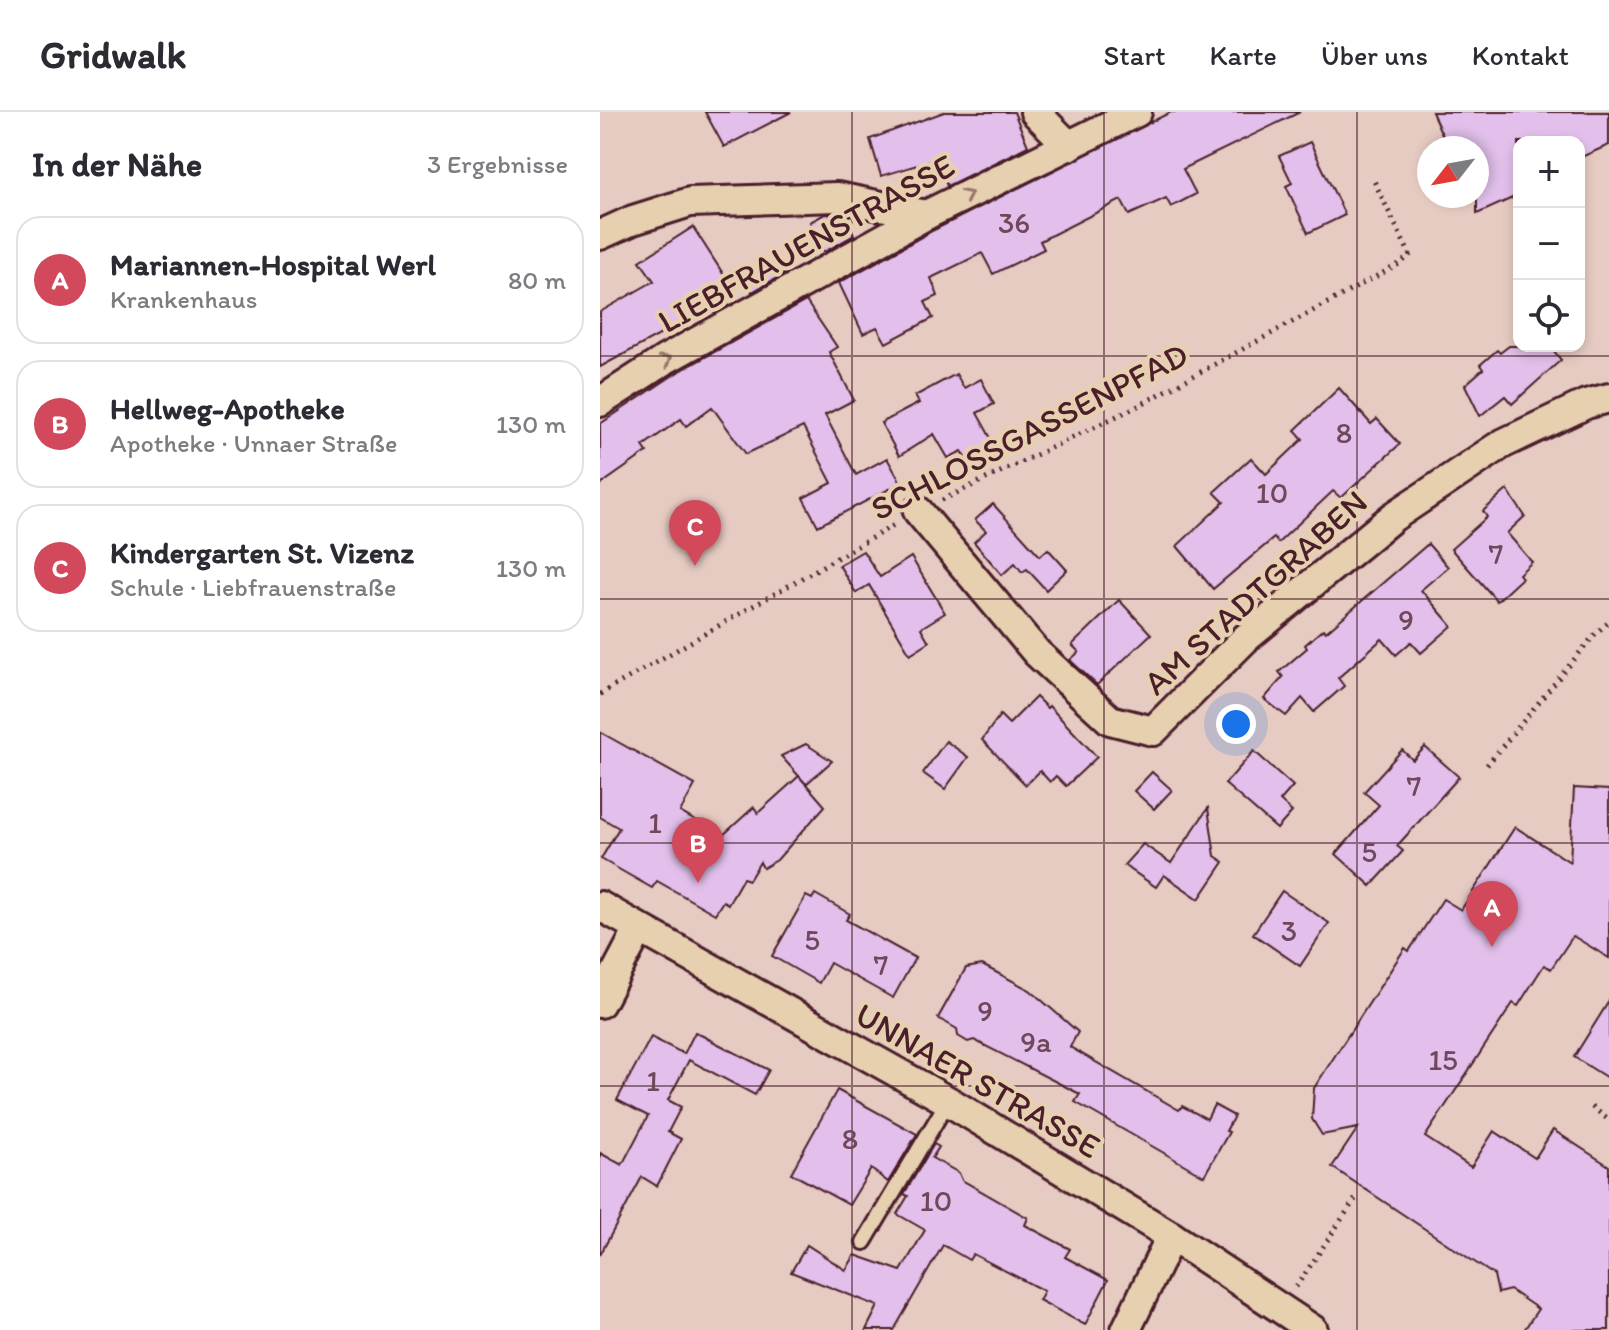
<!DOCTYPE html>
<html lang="de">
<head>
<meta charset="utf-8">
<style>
	body { margin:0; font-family:Itim,sans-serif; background:#f7f7f7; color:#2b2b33 }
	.controls { position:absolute; right:24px; top:24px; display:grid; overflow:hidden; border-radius:16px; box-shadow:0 4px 12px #0003 }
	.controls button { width:72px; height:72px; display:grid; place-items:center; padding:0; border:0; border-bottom:2px solid #e1e1e2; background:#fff; color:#2b2b33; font:40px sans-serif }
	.compass { position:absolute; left:817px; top:24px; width:72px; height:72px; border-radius:50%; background:#fff; box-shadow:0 4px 12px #0003; rotate:239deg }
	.you { position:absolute; left:636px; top:612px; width:28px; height:28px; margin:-20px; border:6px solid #fff; border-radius:50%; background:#1a73e8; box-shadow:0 0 0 12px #1a73e833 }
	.badge { display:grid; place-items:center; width:52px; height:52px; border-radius:50%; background:#d1495b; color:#fff; font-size:26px; font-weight:700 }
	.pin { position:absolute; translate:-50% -66px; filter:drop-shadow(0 2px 4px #0008) }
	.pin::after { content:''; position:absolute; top:42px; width:28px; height:24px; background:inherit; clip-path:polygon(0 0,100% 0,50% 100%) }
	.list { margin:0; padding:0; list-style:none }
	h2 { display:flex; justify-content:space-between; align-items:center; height:104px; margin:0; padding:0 32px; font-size:34px }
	h2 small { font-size:26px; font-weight:400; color:#7c7c81 }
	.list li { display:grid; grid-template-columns:52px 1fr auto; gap:24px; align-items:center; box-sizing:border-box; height:128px; margin:0 16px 16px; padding:0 16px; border:2px solid #e1e1e2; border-radius:24px }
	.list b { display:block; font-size:30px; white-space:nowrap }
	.list p { margin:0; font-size:26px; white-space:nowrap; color:#7c7c81 }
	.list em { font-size:26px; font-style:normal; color:#7c7c81 }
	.icon { flex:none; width:44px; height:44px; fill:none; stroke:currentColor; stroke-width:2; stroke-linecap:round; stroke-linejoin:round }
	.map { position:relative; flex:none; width:1009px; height:1218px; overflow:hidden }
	header { display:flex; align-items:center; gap:48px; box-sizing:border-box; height:112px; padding:0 40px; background:#fff; border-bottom:2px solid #e1e1e2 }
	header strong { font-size:38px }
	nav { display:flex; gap:44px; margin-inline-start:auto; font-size:28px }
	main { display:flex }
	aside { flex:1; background:#fff }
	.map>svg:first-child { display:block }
	.building { fill:#e2c0eb; stroke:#4a1f2b; stroke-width:2 }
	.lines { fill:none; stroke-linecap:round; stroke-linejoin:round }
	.service-casing { stroke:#4a1f2b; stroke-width:20 }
	.minor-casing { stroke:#4a1f2b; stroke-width:34 }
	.path { stroke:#4a1f2b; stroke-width:5; stroke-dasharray:2 6; stroke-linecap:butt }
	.service { stroke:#e7d0b0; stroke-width:14 }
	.minor { stroke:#e7d0b0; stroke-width:28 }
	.oneway { stroke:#98786e }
	.grid { fill:none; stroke:#4a1f2b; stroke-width:2; stroke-opacity:0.55 }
	.labels { text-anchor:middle; stroke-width:8; stroke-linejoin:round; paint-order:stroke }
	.number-label { font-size:30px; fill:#70475b }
	.street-label { font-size:34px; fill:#4a1f2b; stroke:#e7d0b0 }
</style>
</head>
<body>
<header>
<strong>Gridwalk</strong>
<nav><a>Start</a><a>Karte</a><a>Über uns</a><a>Kontakt</a></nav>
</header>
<main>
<aside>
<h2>In der Nähe<small>3 Ergebnisse</small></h2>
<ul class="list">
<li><span class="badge">A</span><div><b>Mariannen-Hospital Werl</b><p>Krankenhaus</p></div><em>80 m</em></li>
<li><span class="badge">B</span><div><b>Hellweg-Apotheke</b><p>Apotheke · Unnaer Straße</p></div><em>130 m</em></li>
<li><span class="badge">C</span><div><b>Kindergarten St. Vizenz</b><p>Schule · Liebfrauenstraße</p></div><em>130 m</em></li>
</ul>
</aside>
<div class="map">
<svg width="1009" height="1218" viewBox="0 0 1009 1218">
	<rect width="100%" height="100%" fill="#e6cbc2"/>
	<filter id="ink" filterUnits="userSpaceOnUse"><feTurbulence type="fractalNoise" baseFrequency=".0125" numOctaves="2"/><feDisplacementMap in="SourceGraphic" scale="16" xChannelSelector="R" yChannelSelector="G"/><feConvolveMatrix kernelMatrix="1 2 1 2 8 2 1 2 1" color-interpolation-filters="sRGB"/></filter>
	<g filter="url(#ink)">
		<!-- building -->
		<g class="building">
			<polygon points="105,0 191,0 124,35"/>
			<polygon points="344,0 414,0 428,34 347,74 337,47 281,64 270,27"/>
			<polygon points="571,0 700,0 583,57 596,82 571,95 566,86 529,103 521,88 440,129 444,137 393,162 382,141 331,166 338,184 325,190 333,206 286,231 277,215 263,222 239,171 334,118"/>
			<polygon points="832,0 1009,0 1009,33 979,46 979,30 919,30 919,83 877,102 877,36 848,36"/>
			<polygon points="710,30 745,103 708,121 686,74 692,71 679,44"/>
			<polygon points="225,102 245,104 254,123 224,140 210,110"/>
			<polygon points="93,115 136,182 0,255 0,200 54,169 40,149"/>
			<polygon points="174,150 179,157 183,155 187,160 152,180 145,168"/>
			<polygon points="206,189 237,235 229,240 254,288 225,303 256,363 287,346 301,371 218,414 203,386 232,371 203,315 146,342 112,295 86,314 81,307 43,334 47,340 0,373 0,312 75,262"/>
			<polygon points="909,234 950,234 961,248 912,292 905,284 880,304 865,273 883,257 880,253 897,238 900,241"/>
			<polygon points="356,262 364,276 381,267 394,292 377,301 397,337 370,352 362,339 348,346 334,322 299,344 281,311 319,291 315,284"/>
			<polygon points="739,276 771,312 777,307 800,332 741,386 733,379 678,431 674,426 613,477 577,434 624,390 614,380 651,346 666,362 703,327 695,318"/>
			<polygon points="907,378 925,404 907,421 932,450 919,462 922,466 897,489 851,437 887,405 883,399"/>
			<polygon points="393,392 440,444 448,437 467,458 446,478 427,457 422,460 415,451 402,463 374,430 386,419 375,408"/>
			<polygon points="828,432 848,455 821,478 852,514 821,541 811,530 796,543 782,527 738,566 744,574 714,600 702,586 686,604 664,587 683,565 679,560 707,536 705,533 723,517 726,520"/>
			<polygon points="263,439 280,465 311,445 345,501 321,516 329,530 310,542 269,473 256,481 239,453"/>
			<polygon points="519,488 551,522 497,573 470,548 479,540 472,533"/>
			<polygon points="436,585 447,596 449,594 497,645 466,674 456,664 450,670 440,659 426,673 382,628 400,603 409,612"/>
			<polygon points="0,620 95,673 80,700 122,724 154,695 158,701 199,664 225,694 177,748 163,756 160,750 149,768 143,766 128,792 123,789 115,802 57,769 52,776 1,747 19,716 0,705"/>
			<polygon points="346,629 368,645 345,677 323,661"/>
			<polygon points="206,632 232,649 206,672 181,644"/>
			<polygon points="825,635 859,665 797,734 803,739 771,774 736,742 779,693 764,680 802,638 813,648"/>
			<polygon points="654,639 693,674 680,689 692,700 677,717 625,672"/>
			<polygon points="552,660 572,678 554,697 534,679"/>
			<polygon points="974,676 1009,678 1009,846 973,824 951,857 944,853 918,894 913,891 825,1025 871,1055 894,1019 935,1046 953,1018 1009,1054 1009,1218 924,1218 938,1197 910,1178 898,1181 894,1163 732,1055 758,1016 722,1023 712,1007 714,976 805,836 809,839 843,787 861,798 915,715 970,750"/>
			<polygon points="608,696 615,744 624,750 599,787 564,763 556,775 524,753 543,732 571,751"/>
			<polygon points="682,779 729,811 700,854 653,822"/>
			<polygon points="215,782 250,802 246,808 315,846 293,886 230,851 219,871 172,844 206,784 212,787"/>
			<polygon points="382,853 430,878 478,920 470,935 579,998 582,994 607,1007 614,993 634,1004 626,1019 629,1020 604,1064 475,990 480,982 374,928 368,930 358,924 357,917 338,906 366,856"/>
			<polygon points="1009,889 1009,967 974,945"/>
			<polygon points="95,920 169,958 155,983 89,948 68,988 81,995 68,1020 81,1027 57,1074 42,1065 0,1143 0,1041 22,1053 48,1004 17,988 51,925 84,942"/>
			<polygon points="237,978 317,1022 288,1070 271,1057 249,1093 191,1061"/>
			<polygon points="334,1032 339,1035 332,1046 359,1061 362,1068 428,1106 425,1113 470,1137 465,1145 508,1168 485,1213 439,1188 444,1179 373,1142 369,1148 343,1133 294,1218 266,1218 278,1194 191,1160 207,1133 246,1158 255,1143 301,1159 325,1118 297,1102 308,1084 304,1082"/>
		</g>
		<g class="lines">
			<defs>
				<polyline id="service" points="264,1130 348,989"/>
				<g id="minor">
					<polyline points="435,0 469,34"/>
					<polyline points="0,123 33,108 90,90 237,85 326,103"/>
					<polyline points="0,290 66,247 326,103 537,0"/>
					<polyline points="318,399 437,541 510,608 553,619 646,526 793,405 902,332 986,292 1009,286"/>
					<polyline points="0,794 348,989 571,1124 713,1218"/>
					<polyline points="0,891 39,817"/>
					<polyline points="526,1218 571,1124"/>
				</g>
			</defs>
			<!-- service casing -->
			<use href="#service" class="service-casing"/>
			<!-- minor casing -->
			<use href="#minor" class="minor-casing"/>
			<!-- path -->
			<g class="path">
				<polyline points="342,388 538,294 801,151 810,143 774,69"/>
				<polyline points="0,582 294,413"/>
				<polyline points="887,653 996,521 1009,510"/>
				<polyline points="992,995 1009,1008"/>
				<polyline points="696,1175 758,1083"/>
			</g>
			<!-- service -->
			<use href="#service" class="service"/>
			<!-- minor -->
			<use href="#minor" class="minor"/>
		</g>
		<!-- one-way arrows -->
		<defs><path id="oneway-chevron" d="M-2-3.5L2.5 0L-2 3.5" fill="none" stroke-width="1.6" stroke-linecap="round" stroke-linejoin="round" transform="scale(2)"/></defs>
		<g class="oneway">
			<use href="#oneway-chevron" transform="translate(367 83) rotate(-26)"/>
			<use href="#oneway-chevron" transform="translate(66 248) rotate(-31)"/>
		</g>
	</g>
	<!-- grid -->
	<path class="grid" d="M 252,0 L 252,1218M 504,0 L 504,1218M 757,0 L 757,1218M 0,244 L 1009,244M 0,487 L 1009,487M 0,731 L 1009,731M 0,974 L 1009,974"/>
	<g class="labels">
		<!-- number labels -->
		<g class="number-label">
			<text x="414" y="121">36</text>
			<text x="744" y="331">8</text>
			<text x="672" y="391">10</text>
			<text x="896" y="452">7</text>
			<text x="806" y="518">9</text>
			<text x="814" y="684">7</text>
			<text x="55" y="721">1</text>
			<text x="769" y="750">5</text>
			<text x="689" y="829">3</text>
			<text x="212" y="838">5</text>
			<text x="281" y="863">7</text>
			<text x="385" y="909">9</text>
			<text x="436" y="940">9a</text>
			<text x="843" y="958">15</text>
			<text x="53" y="979">1</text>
			<text x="250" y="1037">8</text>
			<text x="336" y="1099">10</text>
		</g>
		<!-- street labels -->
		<g class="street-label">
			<text transform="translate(206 131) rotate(-29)" y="12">LIEBFRAUENSTRASSE</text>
			<text transform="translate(429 319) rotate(-27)" y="12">SCHLOSSGASSENPFAD</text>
			<text transform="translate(655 480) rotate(-42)" y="12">AM STADTGRABEN</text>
			<text transform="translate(378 968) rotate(30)" y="12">UNNAER STRASSE</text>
		</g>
	</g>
</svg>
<div class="controls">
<button>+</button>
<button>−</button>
<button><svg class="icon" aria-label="locate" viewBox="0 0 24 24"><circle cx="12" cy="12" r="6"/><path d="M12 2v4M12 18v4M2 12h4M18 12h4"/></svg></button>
</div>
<svg class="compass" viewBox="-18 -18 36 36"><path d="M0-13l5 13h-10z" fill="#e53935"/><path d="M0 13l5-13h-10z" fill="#7c7c81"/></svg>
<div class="you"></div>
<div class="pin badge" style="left:892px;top:835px">A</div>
<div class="pin badge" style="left:98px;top:771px">B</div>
<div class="pin badge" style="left:95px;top:454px">C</div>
</div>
</main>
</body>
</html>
